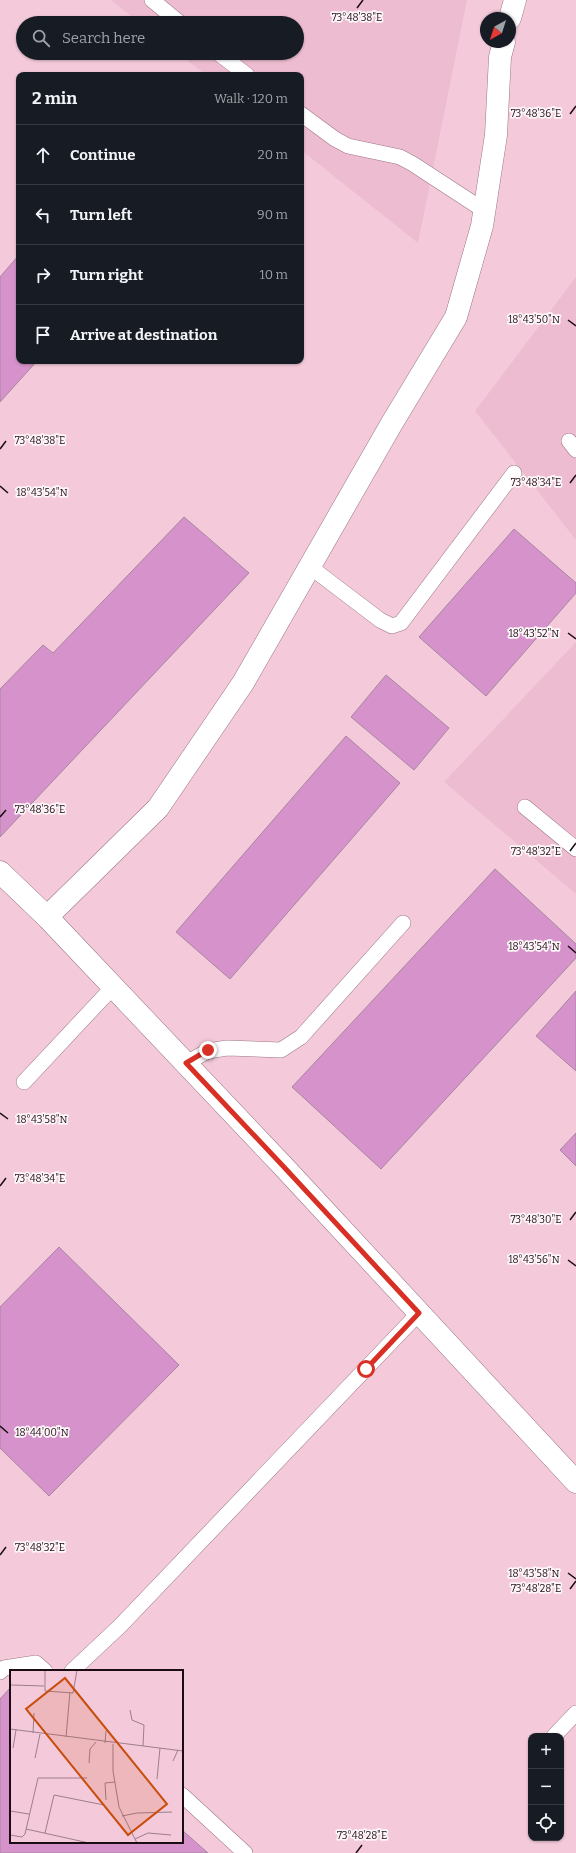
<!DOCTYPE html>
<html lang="en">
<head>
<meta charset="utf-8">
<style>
	body { margin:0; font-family:Bitter,serif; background:#242831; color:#f1f3f6 }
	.controls { position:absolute; right:12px; bottom:12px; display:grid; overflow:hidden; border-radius:8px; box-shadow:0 1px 3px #0004 }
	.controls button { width:36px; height:36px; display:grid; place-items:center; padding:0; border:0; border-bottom:1px solid #363941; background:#171b24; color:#f1f3f6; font:20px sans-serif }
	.compass { position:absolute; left:480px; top:12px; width:36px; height:36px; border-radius:50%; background:#171b24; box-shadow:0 1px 3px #0004; rotate:219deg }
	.stop { position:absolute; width:12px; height:12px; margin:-9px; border:3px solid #d93025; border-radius:50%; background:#fff }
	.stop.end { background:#d93025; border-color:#fff; box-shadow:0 1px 4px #0008 }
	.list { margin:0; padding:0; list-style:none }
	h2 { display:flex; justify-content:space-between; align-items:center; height:52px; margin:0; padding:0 16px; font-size:17px }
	h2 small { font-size:13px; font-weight:400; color:#9ea1a6 }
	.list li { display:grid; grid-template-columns:26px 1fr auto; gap:12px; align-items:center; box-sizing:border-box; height:60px; padding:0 16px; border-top:1px solid #363941 }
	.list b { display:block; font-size:15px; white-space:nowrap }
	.list em { font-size:13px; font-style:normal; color:#9ea1a6 }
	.icon { flex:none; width:22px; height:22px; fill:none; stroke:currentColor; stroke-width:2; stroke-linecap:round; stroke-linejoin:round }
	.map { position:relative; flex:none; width:576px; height:1853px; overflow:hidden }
	.search { position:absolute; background:#171b24; box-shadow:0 1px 3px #0004; left:16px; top:16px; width:288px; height:44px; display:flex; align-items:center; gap:10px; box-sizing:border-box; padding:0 14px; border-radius:22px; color:#9ea1a6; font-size:15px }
	.panel { position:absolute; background:#171b24; box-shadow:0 1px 3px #0004; left:16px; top:72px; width:288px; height:292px; border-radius:8px }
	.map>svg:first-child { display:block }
	.built { fill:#eebcd0 }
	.building { fill:#d693cb; stroke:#a686a0 }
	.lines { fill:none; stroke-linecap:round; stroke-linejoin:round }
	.lane-casing { stroke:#9c7686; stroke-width:16 }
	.secondary-casing { stroke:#9c7686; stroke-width:23 }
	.lane { stroke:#fff; stroke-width:15 }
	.secondary { stroke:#fff; stroke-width:22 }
	.route { stroke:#d93025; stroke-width:5 }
	.ticks { fill:none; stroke:#1a0c12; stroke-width:1.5 }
	.inset-road { fill:none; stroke:#9d7e8a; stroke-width:1 }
	.view { fill:#c94d0d; fill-opacity:0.15; stroke:#c94d0d; stroke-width:2 }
	.inset-edge { fill:none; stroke:#1a0c12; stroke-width:2 }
	.ticks-label { font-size:10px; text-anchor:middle; fill:#1a0c12; stroke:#fef5f9; stroke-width:3.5; stroke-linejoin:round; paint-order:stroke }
</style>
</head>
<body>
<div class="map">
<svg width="576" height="1853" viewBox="0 0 576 1853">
	<rect width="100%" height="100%" fill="#f4cada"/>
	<!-- built -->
	<g class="built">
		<polygon points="111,0 467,0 418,243 301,150 301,75 206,75 178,53 297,53 297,23 140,23"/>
		<polygon points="576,277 576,540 475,411"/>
		<polygon points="576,642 576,894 444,782"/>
	</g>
	<!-- building -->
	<g class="building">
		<polygon points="19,255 19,361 37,361 0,402 0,277"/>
		<polygon points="184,517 249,573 0,837 0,689 43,645 53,653"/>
		<polygon points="514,529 576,583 576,593 486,696 419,637"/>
		<polygon points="386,675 449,728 414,770 351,717"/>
		<polygon points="346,736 400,783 230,979 176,932"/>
		<polygon points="495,869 576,944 576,958 381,1169 292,1087"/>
		<polygon points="576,991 576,1071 536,1036"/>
		<polygon points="576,1133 576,1166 560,1150"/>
		<polygon points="59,1247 179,1365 49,1496 0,1448 0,1307"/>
		<polygon points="11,1687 11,1842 182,1842 182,1830 208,1853 0,1853 0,1699"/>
	</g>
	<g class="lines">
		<defs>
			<g id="lane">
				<polyline points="152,0 180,23"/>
				<polyline points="218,53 247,75"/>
				<polyline points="301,114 335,139 348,146 400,157 413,164 485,211"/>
				<polyline points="569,441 576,450"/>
				<polyline points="309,566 380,620 392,626 401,623 514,473"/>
				<polyline points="525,807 576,849"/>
				<polyline points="186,1063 208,1051 227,1048 281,1050 301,1037 403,923"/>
				<polyline points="24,1082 113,987"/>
				<polyline points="72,1671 120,1626 419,1313"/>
				<polyline points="0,1672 4,1668 36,1663 45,1671"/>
				<polyline points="554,1736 576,1713"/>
				<polyline points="182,1795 245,1853"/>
			</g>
			<g id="secondary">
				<polyline points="510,18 515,0"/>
				<polyline points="0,872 47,917 283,1166 576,1482"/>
				<polyline points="47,917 158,808 243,683 392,423 456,317 482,226 496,135 500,57 504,42"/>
			</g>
		</defs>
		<!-- lane casing -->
		<use href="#lane" class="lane-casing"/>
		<!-- secondary casing -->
		<use href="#secondary" class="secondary-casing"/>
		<!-- lane -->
		<use href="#lane" class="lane"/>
		<!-- secondary -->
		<use href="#secondary" class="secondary"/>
	</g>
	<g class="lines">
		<!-- route -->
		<polyline class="route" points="208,1050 186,1063 283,1166 419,1313 366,1369"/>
	</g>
	<!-- ticks -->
	<path class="ticks" d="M 357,8 L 363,0M 570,114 L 576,106M 568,320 L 576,326M 0,449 L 6,441M 570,483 L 576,475M 0,486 L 8,493M 568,633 L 576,639M 0,817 L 6,810M 570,851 L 576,843M 568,946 L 576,953M 0,1113 L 8,1119M 0,1186 L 6,1178M 570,1220 L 576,1212M 568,1260 L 576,1266M 0,1426 L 8,1433M 0,1555 L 6,1547M 568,1573 L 576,1579M 570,1589 L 576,1581M 356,1853 L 362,1845"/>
	<!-- overview -->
	<g transform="translate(10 1670)">
		<rect width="173" height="173" fill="#f4cada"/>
		<path class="inset-road" d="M 35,0 L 35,21 L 63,23 L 67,0M 1,15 L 34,16M 120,40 L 122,50 L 134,55 L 133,76M 0,43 L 0,14M 0,59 L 173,81M 23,63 L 24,43M 56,67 L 60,22M 95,73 L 96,61M 103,74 L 103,101 L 109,137 L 127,173M 3,78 L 6,60M 25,88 L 30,64M 163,91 L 168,80M 79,93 L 80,79 L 86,72M 147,109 L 150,78M 96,130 L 95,113 L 105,112M 0,141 L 19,144M 112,146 L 127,143 L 162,142M 16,159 L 79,173M 35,163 L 44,125 L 94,135M 0,165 L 12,167 L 15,164 L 28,108 L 77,108M 125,169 L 138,163 L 161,165"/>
		<path class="view" d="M 55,8 L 157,134 L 118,165 L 16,39 Z"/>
		<rect width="173" height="173" class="inset-edge"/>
	</g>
	<g class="ticks-label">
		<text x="357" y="21">73°48'38"E</text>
		<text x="536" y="117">73°48'36"E</text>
		<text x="534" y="323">18°43'50"N</text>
		<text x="40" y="444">73°48'38"E</text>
		<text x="536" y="486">73°48'34"E</text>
		<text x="42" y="496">18°43'54"N</text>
		<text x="534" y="637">18°43'52"N</text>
		<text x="40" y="813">73°48'36"E</text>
		<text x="536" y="855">73°48'32"E</text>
		<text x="534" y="950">18°43'54"N</text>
		<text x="42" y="1123">18°43'58"N</text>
		<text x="40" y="1182">73°48'34"E</text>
		<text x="536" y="1223">73°48'30"E</text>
		<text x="534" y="1263">18°43'56"N</text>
		<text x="42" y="1436">18°44'00"N</text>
		<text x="40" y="1551">73°48'32"E</text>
		<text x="534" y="1577">18°43'58"N</text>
		<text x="536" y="1592">73°48'28"E</text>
		<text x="362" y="1839">73°48'28"E</text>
	</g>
</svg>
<div class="controls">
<button>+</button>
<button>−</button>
<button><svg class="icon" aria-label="locate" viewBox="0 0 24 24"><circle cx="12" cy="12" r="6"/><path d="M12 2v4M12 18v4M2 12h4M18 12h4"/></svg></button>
</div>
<svg class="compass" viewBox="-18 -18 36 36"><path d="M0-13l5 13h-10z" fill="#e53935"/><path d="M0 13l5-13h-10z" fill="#9ea1a6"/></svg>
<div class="stop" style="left:366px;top:1369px"></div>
<div class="stop end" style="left:208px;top:1050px"></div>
<div class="search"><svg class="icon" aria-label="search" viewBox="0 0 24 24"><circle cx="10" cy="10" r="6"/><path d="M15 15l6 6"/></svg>Search here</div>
<section class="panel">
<h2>2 min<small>Walk · 120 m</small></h2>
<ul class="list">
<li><svg class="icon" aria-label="ahead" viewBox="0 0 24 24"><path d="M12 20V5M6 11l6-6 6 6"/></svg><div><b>Continue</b></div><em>20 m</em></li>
<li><svg class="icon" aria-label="left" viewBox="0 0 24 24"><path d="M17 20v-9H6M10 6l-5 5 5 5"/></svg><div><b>Turn left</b></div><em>90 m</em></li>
<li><svg class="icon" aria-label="right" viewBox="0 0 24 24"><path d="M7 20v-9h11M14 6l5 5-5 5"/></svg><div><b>Turn right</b></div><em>10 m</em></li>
<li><svg class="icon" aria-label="arrive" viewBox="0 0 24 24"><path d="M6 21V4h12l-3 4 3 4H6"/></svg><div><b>Arrive at destination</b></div></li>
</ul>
</section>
</div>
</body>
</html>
